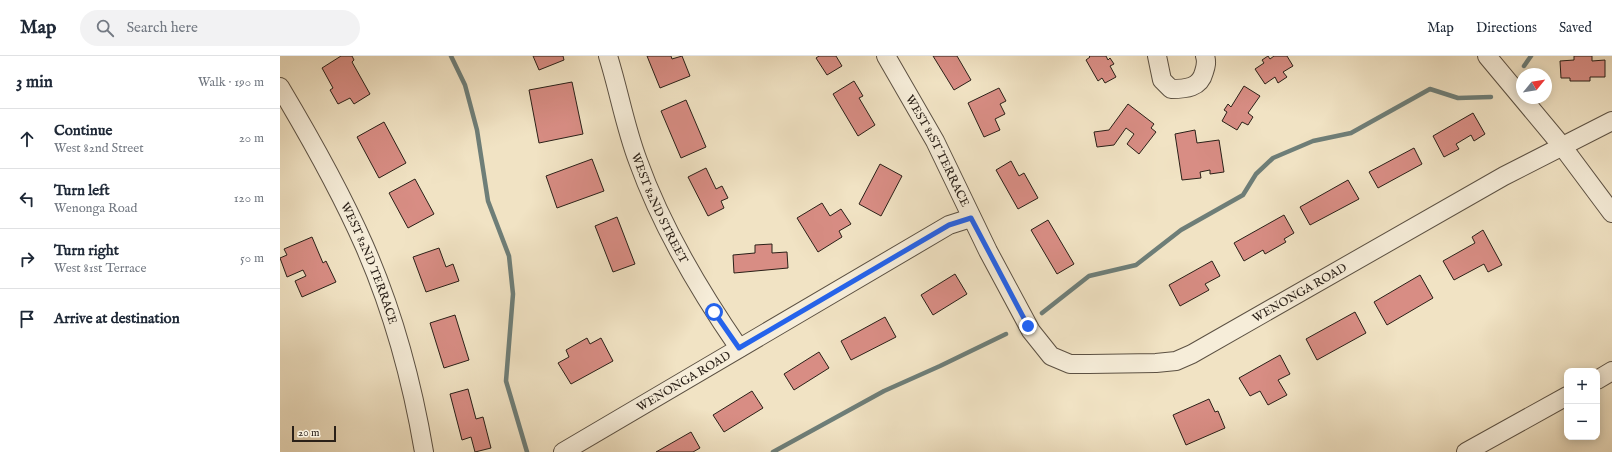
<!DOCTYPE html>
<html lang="en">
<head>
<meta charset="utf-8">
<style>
	body { margin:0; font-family:"IM FELL English",serif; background:#f2f2f3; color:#1f2937 }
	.controls { position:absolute; right:12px; bottom:12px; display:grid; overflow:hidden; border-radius:8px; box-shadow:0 2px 10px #0003 }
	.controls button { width:36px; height:36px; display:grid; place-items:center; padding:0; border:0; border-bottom:1px solid #e0e1e3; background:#fff; color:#1f2937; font:20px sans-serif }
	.compass { position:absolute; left:1236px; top:12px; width:36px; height:36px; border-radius:50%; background:#fff; box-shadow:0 2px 10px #0003; rotate:60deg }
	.scale { position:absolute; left:12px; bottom:10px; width:44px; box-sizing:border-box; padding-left:4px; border:2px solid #2a2018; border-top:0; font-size:11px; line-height:14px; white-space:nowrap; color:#2a2018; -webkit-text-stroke:3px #f6edd9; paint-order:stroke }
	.stop { position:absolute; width:12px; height:12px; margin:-9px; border:3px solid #2563eb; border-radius:50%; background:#fff }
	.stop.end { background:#2563eb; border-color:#fff; box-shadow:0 1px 4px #0008 }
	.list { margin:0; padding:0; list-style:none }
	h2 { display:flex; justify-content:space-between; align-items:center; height:52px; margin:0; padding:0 16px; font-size:17px }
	h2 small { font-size:13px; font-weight:400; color:#747a83 }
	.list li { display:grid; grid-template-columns:26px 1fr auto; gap:12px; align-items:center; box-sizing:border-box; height:60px; padding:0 16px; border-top:1px solid #e0e1e3 }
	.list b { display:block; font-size:15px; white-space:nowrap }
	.list p { margin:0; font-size:13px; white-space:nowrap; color:#747a83 }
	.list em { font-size:13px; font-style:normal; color:#747a83 }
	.icon { flex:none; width:22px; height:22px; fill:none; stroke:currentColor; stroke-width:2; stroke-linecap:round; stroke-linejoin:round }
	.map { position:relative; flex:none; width:1332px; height:396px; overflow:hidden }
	header { display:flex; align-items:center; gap:24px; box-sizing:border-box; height:56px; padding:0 20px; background:#fff; border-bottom:1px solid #e0e1e3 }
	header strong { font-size:19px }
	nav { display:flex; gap:22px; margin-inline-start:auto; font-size:14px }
	.search { width:280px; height:36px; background:#f2f2f3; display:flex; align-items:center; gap:10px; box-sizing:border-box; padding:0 14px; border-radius:22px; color:#747a83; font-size:15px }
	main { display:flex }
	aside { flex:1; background:#fff }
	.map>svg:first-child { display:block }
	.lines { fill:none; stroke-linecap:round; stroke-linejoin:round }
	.stream { stroke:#6e7e78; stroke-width:4.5 }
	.building { fill:#d88d84; stroke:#2a2018 }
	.minor-casing { stroke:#5c5143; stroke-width:20 }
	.minor { stroke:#f6edd9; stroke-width:18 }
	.route { stroke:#2563eb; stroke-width:5 }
	.labels { text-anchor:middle; stroke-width:4; stroke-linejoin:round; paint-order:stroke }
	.street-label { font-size:12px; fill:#2a2018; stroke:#f6edd9 }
</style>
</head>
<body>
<header>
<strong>Map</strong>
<div class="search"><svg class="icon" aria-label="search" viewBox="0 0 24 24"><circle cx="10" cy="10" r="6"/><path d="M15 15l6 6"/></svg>Search here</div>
<nav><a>Map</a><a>Directions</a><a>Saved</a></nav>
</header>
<main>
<aside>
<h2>3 min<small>Walk · 190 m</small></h2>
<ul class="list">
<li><svg class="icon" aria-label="ahead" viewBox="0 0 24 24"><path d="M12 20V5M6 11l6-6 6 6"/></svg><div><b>Continue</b><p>West 82nd Street</p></div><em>20 m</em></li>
<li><svg class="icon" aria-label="left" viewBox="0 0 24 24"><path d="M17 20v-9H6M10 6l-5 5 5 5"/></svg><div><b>Turn left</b><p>Wenonga Road</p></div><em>120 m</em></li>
<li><svg class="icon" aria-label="right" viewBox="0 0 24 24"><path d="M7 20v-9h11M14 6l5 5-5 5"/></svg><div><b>Turn right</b><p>West 81st Terrace</p></div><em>50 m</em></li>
<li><svg class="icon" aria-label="arrive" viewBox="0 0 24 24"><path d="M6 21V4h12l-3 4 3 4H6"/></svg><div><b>Arrive at destination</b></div></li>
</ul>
</aside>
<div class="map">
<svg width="1332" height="396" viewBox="0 0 1332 396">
	<rect width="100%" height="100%" fill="#f1e3c4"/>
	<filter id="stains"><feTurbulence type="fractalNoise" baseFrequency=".005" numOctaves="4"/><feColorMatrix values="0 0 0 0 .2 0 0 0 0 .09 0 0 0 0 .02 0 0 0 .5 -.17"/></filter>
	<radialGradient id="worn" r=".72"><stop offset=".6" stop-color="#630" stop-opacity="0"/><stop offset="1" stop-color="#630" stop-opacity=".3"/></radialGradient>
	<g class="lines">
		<!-- stream -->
		<g class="stream">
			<polyline points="171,0 185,29 197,74 208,145 229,200 233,238 226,325 247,396"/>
			<polyline points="1244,10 1251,0"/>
			<polyline points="762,257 809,220 856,209 901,174 963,139 976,118 993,102 1033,85 1071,77 1150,33 1178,42 1211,41"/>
			<polyline points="493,396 604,335 660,310 726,278"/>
		</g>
	</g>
	<!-- building -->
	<g class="building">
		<polygon points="61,0 72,0 74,4 72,6 90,38 74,48 70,42 58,48 50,34 53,32 42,12"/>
		<polygon points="253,0 283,0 284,4 259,14"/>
		<polygon points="367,0 391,0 392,3 402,0 410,20 380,32"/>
		<polygon points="539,0 556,0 562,10 547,19 536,2"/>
		<polygon points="653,0 677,0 691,24 674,34"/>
		<polygon points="809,0 826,0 828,4 830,2 834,8 830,10 836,21 825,27 822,22 818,25 806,4 810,1"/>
		<polygon points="988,0 990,3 994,0 1007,0 1013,10 1003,16 1007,21 998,27 995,21 985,28 975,13 984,7 982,4"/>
		<polygon points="1294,0 1312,0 1312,5 1325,4 1325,21 1310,21 1310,25 1290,25 1290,22 1281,22 1280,5 1294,4"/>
		<polygon points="574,25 583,40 579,42 595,69 578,80 553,38"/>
		<polygon points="292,26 303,78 259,87 249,34"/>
		<polygon points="964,30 980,40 968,57 973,61 968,69 962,66 957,74 942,65 947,56 944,54 948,48 951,51"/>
		<polygon points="719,32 726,45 720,48 725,58 715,63 720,74 704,81 688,47"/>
		<polygon points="406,44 426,91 401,102 381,55"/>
		<polygon points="848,48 874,68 871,72 876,76 859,98 847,88 854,78 846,72 834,89 817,91 814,76 829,74"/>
		<polygon points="1193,57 1205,78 1194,85 1191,79 1176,88 1179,93 1164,101 1153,80"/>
		<polygon points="104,66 126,107 99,122 77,81"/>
		<polygon points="915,74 917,87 939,84 944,116 930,118 930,114 920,116 921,122 902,124 895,78"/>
		<polygon points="1134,92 1142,108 1098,132 1089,116"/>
		<polygon points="312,103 324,135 277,152 266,120"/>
		<polygon points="731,105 739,120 744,117 758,142 738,153 716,114"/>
		<polygon points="600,108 622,120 601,160 579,148"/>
		<polygon points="426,112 436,133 442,130 448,142 441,145 444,152 428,160 408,121"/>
		<polygon points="135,123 154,158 128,172 109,137"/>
		<polygon points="1068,124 1079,143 1030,169 1020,151"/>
		<polygon points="542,147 550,160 561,153 571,168 559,175 562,181 538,196 517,162"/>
		<polygon points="1004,159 1014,177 1004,183 1006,186 985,198 983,194 964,205 954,187"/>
		<polygon points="337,161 355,208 333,216 315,170"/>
		<polygon points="768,164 794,208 777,218 751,174"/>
		<polygon points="1203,174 1222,209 1208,216 1204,208 1174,224 1163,205 1195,187 1192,181"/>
		<polygon points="32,181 43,207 46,205 56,226 22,241 15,225 26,220 23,214 7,221 0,202 7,199 4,193"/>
		<polygon points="492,188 492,197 507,196 508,212 454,217 453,199 475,197 475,189"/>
		<polygon points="159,192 166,211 173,208 179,225 146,236 133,201"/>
		<polygon points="932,205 940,220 925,228 929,234 900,250 889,229"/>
		<polygon points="675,218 687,238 653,259 641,239"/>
		<polygon points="1140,219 1153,242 1107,269 1094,246"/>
		<polygon points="1075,256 1086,277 1037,304 1026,283"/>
		<polygon points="175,259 189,304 164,312 150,267"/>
		<polygon points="605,261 616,281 571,304 561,285"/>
		<polygon points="307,282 310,288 321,282 333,305 291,328 278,307 289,301 286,294"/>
		<polygon points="539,296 549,312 514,334 504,318"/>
		<polygon points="1000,299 1010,318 998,324 1007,339 988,349 980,335 970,340 959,322"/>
		<polygon points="188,333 196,363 203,361 211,392 195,396 191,381 182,384 170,338"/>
		<polygon points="472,335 483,352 444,376 433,359"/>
		<polygon points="929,343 935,356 938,355 945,372 906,389 893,359"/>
		<polygon points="411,376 420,392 413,396 376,396"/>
	</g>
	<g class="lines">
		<defs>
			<g id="minor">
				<path id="s1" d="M 328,0 C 339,35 345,71 358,105 C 382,172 419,234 459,292"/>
				<path id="s2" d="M 606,0 L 655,85 L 708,195 L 751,275 L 771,300 L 790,308 L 809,308 L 876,307 L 896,305 L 912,298 L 1224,120 L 1332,65"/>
				<path d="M 877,0 L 882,24 L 891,33 C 906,33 920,32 924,16 C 926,10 927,6 925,0"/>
				<polyline points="1207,0 1282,90 1332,157"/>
				<path id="s3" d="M 0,31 C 31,83 60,134 84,189 C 113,255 132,325 144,396"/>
				<polyline points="1317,324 1332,315"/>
				<path id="s4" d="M 283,396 L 669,169 L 691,162"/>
				<polyline points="1186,396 1287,340"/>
			</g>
		</defs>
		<!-- minor casing -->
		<use href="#minor" class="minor-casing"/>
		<!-- minor -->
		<use href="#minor" class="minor"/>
	</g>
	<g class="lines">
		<!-- route -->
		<polyline class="route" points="434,256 459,292 669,169 691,162 748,270"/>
	</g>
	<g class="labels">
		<!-- street labels -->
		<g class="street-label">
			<text dy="4" stroke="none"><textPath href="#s2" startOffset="108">WEST 81ST TERRACE</textPath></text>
			<text dy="4" stroke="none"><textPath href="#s1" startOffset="161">WEST 82ND STREET</textPath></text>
			<text dy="4" stroke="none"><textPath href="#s3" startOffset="198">WEST 82ND TERRACE</textPath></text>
			<text dy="4" stroke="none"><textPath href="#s2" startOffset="611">WENONGA ROAD</textPath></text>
			<text dy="4" stroke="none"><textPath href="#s4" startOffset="140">WENONGA ROAD</textPath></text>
		</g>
	</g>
	<rect width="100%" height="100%" filter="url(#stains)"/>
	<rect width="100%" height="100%" fill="url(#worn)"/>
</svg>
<div class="controls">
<button>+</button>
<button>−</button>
</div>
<svg class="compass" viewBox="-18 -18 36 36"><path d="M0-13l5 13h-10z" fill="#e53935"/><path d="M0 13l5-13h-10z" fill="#747a83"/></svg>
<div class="scale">20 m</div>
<div class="stop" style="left:434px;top:256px"></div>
<div class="stop end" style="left:748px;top:270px"></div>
</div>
</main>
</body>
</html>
